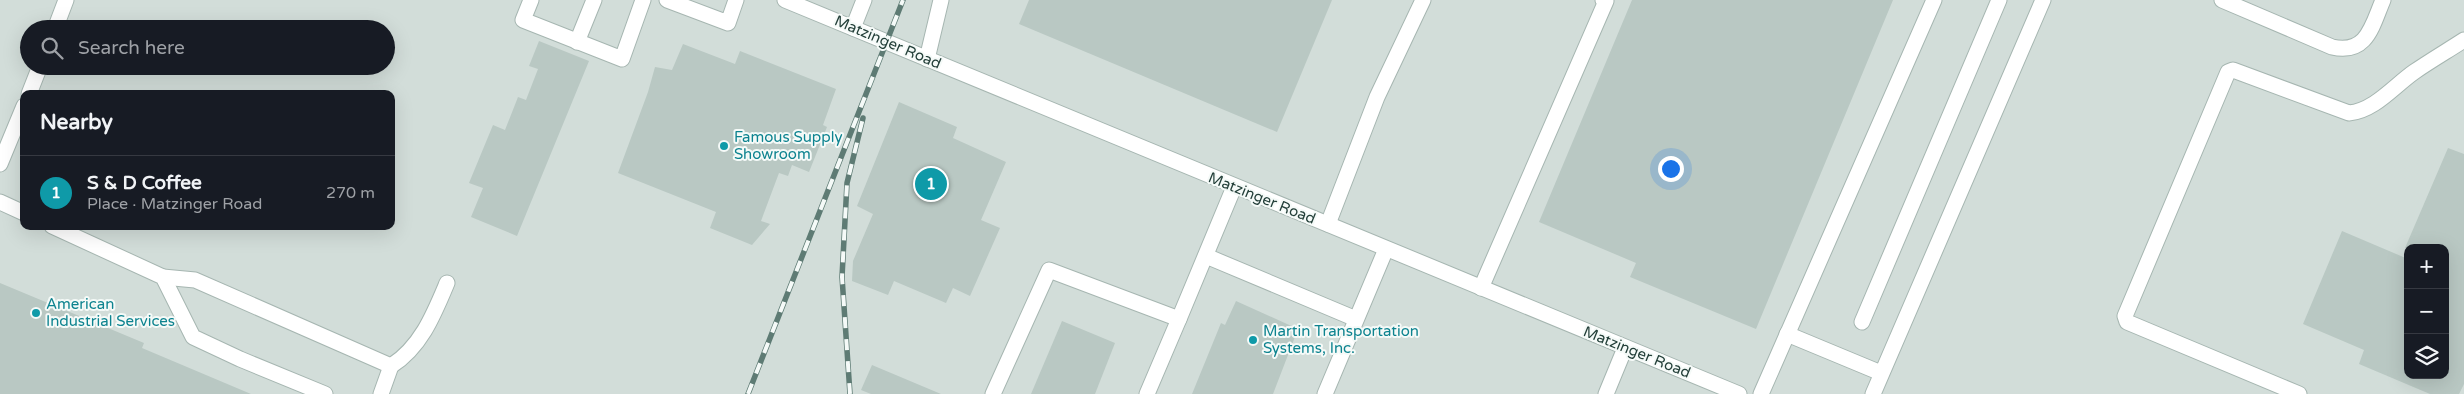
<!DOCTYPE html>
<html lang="en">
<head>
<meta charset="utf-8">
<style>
	body { margin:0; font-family:"Varela Round",sans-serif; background:#20242c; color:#f1f3f6 }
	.controls { position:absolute; right:15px; bottom:15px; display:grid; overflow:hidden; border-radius:10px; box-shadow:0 5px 20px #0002 }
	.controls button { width:45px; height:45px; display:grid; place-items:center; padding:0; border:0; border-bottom:1px solid #363941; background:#171b24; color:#f1f3f6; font:25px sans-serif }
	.you { position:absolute; left:1670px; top:168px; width:18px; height:18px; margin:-12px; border:4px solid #fff; border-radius:50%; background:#1a73e8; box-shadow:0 0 0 8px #1a73e833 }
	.badge { display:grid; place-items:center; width:32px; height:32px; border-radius:50%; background:#8c9099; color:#fff; font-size:16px; font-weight:700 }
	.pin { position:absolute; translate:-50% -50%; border:2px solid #fff; box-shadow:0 1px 5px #0006 }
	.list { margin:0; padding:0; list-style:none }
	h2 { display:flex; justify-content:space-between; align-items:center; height:65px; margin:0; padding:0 20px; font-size:21px }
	h2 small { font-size:16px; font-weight:400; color:#9ea1a6 }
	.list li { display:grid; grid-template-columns:32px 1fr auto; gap:15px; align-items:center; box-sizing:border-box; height:75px; padding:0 20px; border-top:1px solid #363941 }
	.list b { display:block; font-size:19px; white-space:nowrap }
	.list p { margin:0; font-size:16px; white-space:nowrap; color:#9ea1a6 }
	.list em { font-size:16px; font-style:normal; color:#9ea1a6 }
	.icon { flex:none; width:28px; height:28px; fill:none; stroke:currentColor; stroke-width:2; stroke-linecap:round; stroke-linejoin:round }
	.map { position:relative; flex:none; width:2464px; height:394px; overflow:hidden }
	.search { position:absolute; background:#171b24; box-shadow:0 5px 20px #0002; left:20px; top:20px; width:375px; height:55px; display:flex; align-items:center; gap:12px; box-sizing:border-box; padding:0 18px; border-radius:28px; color:#9ea1a6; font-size:19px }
	.panel { position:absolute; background:#171b24; box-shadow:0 5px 20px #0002; left:20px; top:90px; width:375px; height:140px; border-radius:10px }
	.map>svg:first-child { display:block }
	.built { fill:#d2ddd9; fill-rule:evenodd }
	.building { fill:#b9c8c3 }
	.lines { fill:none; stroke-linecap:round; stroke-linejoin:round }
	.minor-casing { stroke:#a6b6b1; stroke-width:17 }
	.minor { stroke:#fff; stroke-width:15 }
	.rail-casing { stroke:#5e7b74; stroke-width:5.5 }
	.rail { stroke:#f5faf8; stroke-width:4; stroke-dasharray:11; stroke-linecap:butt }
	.culture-dot { fill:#0f9aa8; stroke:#f5faf8; stroke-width:2 }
	.labels { text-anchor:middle; stroke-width:4; stroke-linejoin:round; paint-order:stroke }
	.street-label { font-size:15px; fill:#233f39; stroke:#f5faf8 }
	.culture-label { font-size:15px; fill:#0d838f; stroke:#f5faf8; text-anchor:start }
</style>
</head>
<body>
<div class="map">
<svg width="2464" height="394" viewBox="0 0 2464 394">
	<rect width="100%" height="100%" fill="#e4eeea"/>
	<!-- built -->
	<path class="built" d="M 0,0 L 2464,0 L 2464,394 L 0,394 ZM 29,29 L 386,29 L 386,66 L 29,66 ZM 24,94 L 391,94 L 391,226 L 24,226 ZM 2408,248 L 2445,248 L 2445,375 L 2408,375 Z"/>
	<!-- building -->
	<g class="building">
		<polygon points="1029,0 1332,0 1277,132 1019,24"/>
		<polygon points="1632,0 1893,0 1756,329 1630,277 1636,263 1539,222"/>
		<polygon points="539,41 589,61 517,236 471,217 483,188 469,183 493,125 505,130 518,97 526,100 538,69 529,66"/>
		<polygon points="683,44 735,64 740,51 836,89 823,125 827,127 809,172 792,165 788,176 779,173 761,221 770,224 752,245 710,228 716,212 618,173 648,92 655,67 672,70"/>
		<polygon points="899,102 957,127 953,138 1006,162 981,220 1000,228 970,296 953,288 946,303 894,281 888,295 852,281 853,261 873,214 857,206"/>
		<polygon points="2448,148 2464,154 2464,384 2459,394 2430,394 2359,364 2364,350 2303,324 2342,231 2408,259 2408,375 2445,375 2445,248 2405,248"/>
		<polygon points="0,283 144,343 142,348 251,394 0,394"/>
		<polygon points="1236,301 1298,329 1273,394 1192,394 1221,323 1225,325"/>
		<polygon points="1062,321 1115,343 1095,394 1031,394"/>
		<polygon points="872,365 941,394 871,394 861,390"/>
	</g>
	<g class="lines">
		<defs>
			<g id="minor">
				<polyline points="531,0 523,20 622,59 643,0"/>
				<polyline points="667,0 728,23 736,0"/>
				<polyline points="785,0 1739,394"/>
				<path d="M 2222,0 L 2332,47 C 2367,55 2372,26 2383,0"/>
				<polyline points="853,28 864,0"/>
				<polyline points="55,29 66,0"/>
				<polyline points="577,42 594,0"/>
				<polyline points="927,59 941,0"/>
				<polyline points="29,94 40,66"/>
				<polyline points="0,164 24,106"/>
				<polyline points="0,202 24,213"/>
				<polyline points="1328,224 1377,97 1423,0"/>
				<polyline points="52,226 163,277 193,337 240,359 325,394"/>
				<polyline points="1206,256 1356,319"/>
				<path d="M 163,277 L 195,280 L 391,366 C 421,347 434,314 447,283"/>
				<polyline points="1481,288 1606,1 1603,0"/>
				<polyline points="1862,322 1999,0"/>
				<polyline points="1787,334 1881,373"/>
				<polyline points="381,394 391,366"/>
				<polyline points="993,394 1049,270 1179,319 1234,187"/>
				<polyline points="1147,394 1179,319"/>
				<polyline points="1325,394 1386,249"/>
				<polyline points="1606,394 1625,348"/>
				<polyline points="1761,394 1934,0"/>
				<polyline points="1873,394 2043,0"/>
				<path d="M 2299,394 L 2127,322 L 2125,316 L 2228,72 L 2233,70 L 2349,113 C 2374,111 2394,86 2414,72 C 2430,61 2447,51 2464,40"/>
			</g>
		</defs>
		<!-- minor casing -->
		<use href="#minor" class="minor-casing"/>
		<!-- minor -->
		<use href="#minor" class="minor"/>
		<defs>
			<g id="rail">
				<polyline points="748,394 903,0"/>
				<polyline points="850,394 842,277 847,183 863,118"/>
			</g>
		</defs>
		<!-- rail casing -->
		<use href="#rail" class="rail-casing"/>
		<!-- rail -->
		<use href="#rail" class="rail"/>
	</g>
	<!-- markers -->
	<g class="culture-dot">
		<circle cx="724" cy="146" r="5"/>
		<circle cx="36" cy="313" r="5"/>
		<circle cx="1253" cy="340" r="5"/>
	</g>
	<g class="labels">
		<!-- street labels -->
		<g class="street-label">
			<text transform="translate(888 42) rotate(23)" y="5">Matzinger Road</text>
			<text transform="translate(1262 198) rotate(22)" y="5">Matzinger Road</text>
			<text transform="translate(1637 352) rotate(22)" y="5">Matzinger Road</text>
		</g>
		<!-- culture labels -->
		<g class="culture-label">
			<text x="734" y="142">Famous Supply<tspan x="734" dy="17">Showroom</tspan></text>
			<text x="46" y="309">American<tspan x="46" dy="17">Industrial Services</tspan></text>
			<text x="1263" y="336">Martin Transportation<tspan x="1263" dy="17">Systems, Inc.</tspan></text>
		</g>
	</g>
</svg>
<div class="controls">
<button>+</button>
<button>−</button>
<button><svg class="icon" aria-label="layers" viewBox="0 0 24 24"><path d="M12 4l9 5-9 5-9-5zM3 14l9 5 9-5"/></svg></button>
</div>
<div class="you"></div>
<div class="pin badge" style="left:931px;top:184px;background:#0f9aa8">1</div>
<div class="search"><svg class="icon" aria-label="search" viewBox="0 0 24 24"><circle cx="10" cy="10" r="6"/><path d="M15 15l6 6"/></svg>Search here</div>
<section class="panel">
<h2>Nearby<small></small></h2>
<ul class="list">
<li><span class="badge" style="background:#0f9aa8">1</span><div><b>S &amp; D Coffee</b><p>Place · Matzinger Road</p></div><em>270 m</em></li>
</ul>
</section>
</div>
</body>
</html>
